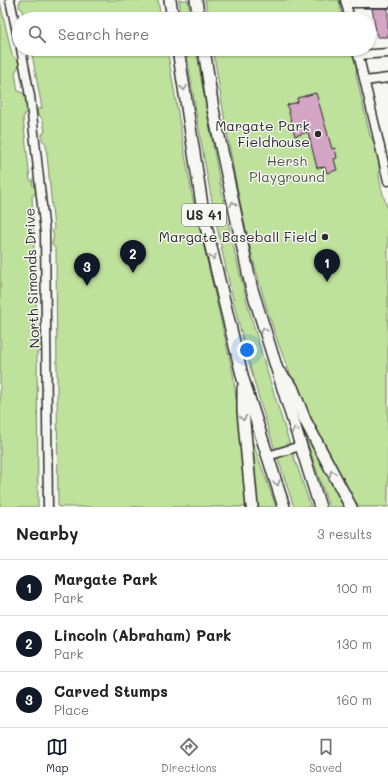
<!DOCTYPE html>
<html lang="en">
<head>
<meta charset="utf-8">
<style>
	body { margin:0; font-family:Mali,sans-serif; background:#f2f2f2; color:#222 }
	.you { position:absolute; left:247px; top:350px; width:14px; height:14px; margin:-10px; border:3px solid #fff; border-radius:50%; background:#1a73e8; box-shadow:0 0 0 6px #1a73e833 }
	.badge { display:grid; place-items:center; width:26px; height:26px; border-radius:50%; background:#111827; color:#fff; font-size:13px; font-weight:700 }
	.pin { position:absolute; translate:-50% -33px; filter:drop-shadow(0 1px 2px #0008) }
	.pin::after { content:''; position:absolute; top:21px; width:14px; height:12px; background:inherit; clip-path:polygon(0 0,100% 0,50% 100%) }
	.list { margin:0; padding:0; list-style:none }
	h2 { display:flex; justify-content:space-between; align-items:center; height:52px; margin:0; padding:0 16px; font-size:17px }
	h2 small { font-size:13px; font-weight:400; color:#767676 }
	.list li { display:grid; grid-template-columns:26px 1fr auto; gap:12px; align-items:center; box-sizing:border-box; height:56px; padding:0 16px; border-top:1px solid #e0e0e0 }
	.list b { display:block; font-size:15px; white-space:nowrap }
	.list p { margin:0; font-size:13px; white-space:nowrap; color:#767676 }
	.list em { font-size:13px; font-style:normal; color:#767676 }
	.icon { flex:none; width:22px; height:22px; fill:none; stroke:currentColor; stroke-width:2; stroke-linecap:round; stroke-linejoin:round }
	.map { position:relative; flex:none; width:388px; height:507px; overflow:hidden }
	.search { position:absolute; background:#fff; box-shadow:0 1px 3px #0004; left:12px; right:12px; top:12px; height:44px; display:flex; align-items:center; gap:10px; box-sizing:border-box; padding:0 14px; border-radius:22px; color:#767676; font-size:15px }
	.sheet { height:220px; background:#fff }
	nav { display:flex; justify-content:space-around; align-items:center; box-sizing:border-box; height:56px; border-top:1px solid #e0e0e0; background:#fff; font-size:11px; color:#767676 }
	nav a { display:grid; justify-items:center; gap:2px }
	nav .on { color:#111827 }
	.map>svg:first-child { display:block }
	.green { fill:#bee19b; stroke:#748663 }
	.building { fill:#d5a5c5; stroke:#2b2b2b }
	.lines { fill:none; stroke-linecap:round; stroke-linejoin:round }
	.minor-casing { stroke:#2b2b2b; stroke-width:11 }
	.highway-casing { stroke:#2b2b2b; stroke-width:14 }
	.minor { stroke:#f6f6f2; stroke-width:8 }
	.highway { stroke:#f6f6f2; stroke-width:11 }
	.oneway { stroke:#90908e }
	.poi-dot { fill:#2b2b2b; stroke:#f6f6f2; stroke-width:1.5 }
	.labels { text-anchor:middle; stroke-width:3; stroke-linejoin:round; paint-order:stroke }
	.shield { fill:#f6f6f2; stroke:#686867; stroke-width:1 }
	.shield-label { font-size:13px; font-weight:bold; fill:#2b2b2b }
	.poi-label { font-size:14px; fill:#2b2b2b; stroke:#f6f6f2; text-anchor:end }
	.park-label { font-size:14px; fill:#505847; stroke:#f6f6f2 }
	.street-label { font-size:14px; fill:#2b2b2b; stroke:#f6f6f2 }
</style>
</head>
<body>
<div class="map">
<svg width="388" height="507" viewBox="0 0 388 507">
	<rect width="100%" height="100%" fill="#f6f6f2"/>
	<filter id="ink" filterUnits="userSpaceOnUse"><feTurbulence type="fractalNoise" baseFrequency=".025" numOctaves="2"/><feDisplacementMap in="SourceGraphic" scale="8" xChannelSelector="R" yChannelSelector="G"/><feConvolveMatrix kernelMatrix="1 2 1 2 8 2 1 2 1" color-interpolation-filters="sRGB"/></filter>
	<g filter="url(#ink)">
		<!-- green -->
		<g class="green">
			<polygon points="20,0 158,0 161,19 24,19 22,9 19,7"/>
			<polygon points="179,0 188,0 191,19 182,19"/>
			<polygon points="205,0 339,0 343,19 208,19"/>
			<polygon points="0,2 12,55 20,63 15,73 18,91 27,95 28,108 23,118 30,180 33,181 32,185 36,188 35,194 32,196 37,327 38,330 37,335 39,340 44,342 41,351 37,353 38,507 0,507"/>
			<polygon points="31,49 167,49 192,195 233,373 249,507 58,507 56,250 52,244 54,235 52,232 54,229 46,144 42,140 42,134 45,132 43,120 37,113 38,109 42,108"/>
			<path d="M 186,49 L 196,49 C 209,123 221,197 239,270 C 253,329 272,387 290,445 L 275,450 C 232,318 207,187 186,49 Z"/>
			<path d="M 213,49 L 352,49 L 357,68 L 356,74 L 370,136 C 379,145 379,163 379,175 C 380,186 385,200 388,211 L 388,507 L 355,507 C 330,458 303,409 283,356 C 246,258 230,152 213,49 Z"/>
			<polygon points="300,421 346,507 329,507"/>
			<polygon points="251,438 273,498 276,507 258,507 250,439"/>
			<polygon points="292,451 311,507 294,507 277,456"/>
		</g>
		<!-- building -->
		<g class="building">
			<polygon points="372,8 388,8 388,37 377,37"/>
			<polygon points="316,93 332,149 335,148 337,158 334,159 337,170 327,173 325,167 317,168 308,132 295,136 287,105 298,102 297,98"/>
		</g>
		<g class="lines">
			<defs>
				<g id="minor">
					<polyline points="10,0 19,42"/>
					<polyline points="345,0 350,19"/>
					<polyline points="346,3 388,3"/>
					<polyline points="21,49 30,96 45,233 48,507"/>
					<polyline points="357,49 388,181"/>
					<polyline points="358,55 388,53"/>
					<polyline points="365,81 388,78"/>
					<polyline points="268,456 300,446"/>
				</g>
				<g id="highway">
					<polyline points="170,0 173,19"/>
					<polyline points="196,0 199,19"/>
					<polyline points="178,49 204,218 243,379 284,507"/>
					<polyline points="204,49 213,109 251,286 320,507"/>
					<polyline points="280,373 292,387 305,420 351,507"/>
					<polyline points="243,388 243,411 252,507"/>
				</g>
			</defs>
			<!-- minor casing -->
			<use href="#minor" class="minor-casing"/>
			<!-- highway casing -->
			<use href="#highway" class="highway-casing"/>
			<!-- minor -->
			<use href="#minor" class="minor"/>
			<!-- highway -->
			<use href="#highway" class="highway"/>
		</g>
		<!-- one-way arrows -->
		<defs><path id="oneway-chevron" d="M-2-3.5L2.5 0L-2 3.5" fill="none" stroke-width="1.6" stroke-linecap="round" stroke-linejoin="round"/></defs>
		<g class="oneway">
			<use href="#oneway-chevron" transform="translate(184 88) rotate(81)"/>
			<use href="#oneway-chevron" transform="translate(233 204) rotate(-101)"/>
			<use href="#oneway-chevron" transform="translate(213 257) rotate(77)"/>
			<use href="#oneway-chevron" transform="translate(264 330) rotate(-107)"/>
			<use href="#oneway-chevron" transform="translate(243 418) rotate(85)"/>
			<use href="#oneway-chevron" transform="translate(295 430) rotate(-107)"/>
			<use href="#oneway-chevron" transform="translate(332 473) rotate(-118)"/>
			<use href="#oneway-chevron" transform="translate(277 483) rotate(72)"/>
		</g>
	</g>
	<!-- markers -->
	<g class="poi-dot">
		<circle cx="318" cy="134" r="4"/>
		<circle cx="325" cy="237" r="4"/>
	</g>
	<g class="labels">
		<!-- shield labels -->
		<rect class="shield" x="182" y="204" width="44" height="22" rx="3"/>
		<g class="shield-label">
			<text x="204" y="220">US 41</text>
		</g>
		<!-- poi labels -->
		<g class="poi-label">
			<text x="310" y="131">Margate Park<tspan x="310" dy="16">Fieldhouse</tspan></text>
			<text x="317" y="242">Margate Baseball Field</text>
		</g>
		<!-- park labels -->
		<g class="park-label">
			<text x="287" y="166">Hersh<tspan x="287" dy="16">Playground</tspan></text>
		</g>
		<!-- street labels -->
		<g class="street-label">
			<text transform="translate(32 278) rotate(-92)" y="5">North Simonds Drive</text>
		</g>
	</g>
</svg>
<div class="you"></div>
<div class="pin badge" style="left:327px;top:282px">1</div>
<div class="pin badge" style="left:133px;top:273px">2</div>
<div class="pin badge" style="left:87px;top:286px">3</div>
<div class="search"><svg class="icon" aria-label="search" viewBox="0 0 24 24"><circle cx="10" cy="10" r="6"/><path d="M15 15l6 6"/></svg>Search here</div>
</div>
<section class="sheet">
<h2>Nearby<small>3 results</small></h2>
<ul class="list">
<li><span class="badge">1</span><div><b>Margate Park</b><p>Park</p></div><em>100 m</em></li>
<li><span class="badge">2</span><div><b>Lincoln (Abraham) Park</b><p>Park</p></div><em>130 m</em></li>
<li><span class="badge">3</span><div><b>Carved Stumps</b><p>Place</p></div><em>160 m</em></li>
</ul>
</section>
<nav>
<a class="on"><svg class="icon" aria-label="map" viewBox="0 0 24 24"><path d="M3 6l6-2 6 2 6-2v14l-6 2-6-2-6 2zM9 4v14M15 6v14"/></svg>Map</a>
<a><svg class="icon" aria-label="directions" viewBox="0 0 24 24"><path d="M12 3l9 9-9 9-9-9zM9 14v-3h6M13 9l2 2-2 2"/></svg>Directions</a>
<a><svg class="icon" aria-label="saved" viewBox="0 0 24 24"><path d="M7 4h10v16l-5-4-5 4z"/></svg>Saved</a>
</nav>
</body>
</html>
